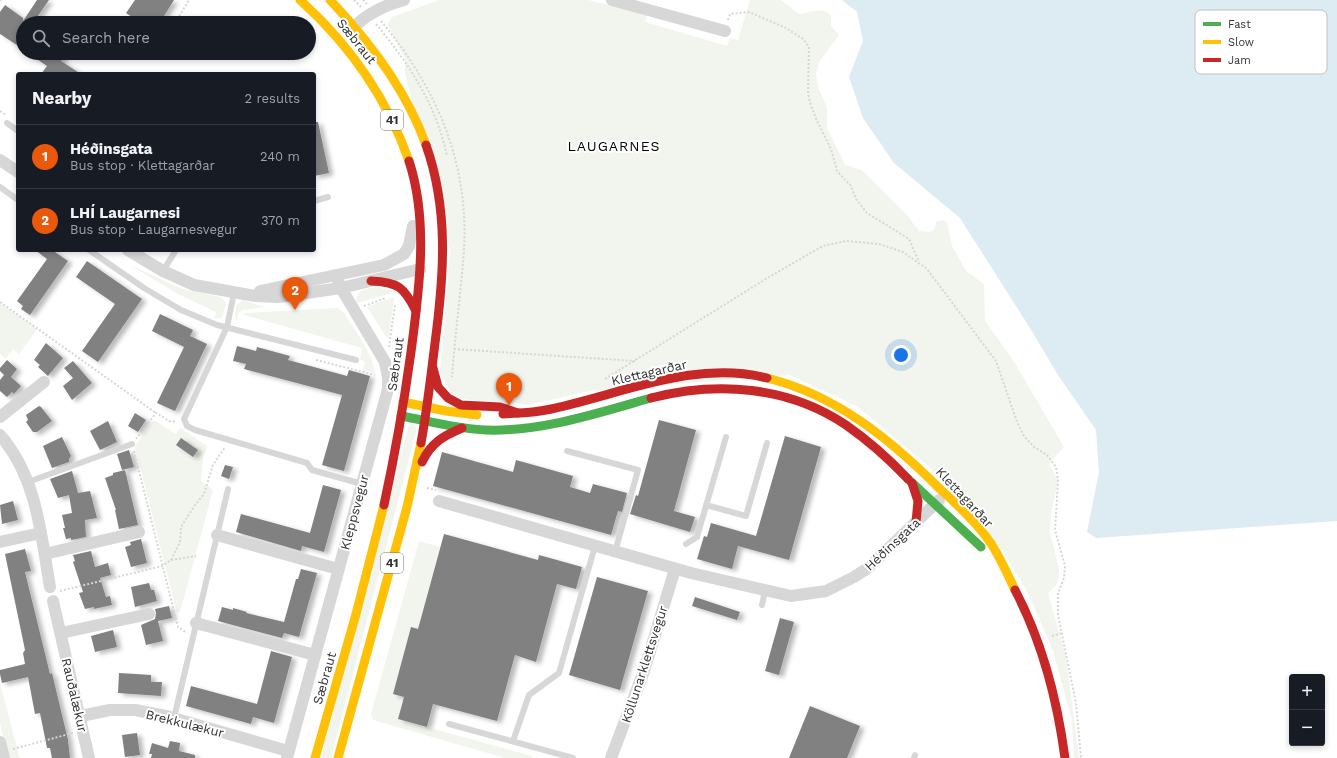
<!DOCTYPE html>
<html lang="en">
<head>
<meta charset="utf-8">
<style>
	body { margin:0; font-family:"Work Sans",sans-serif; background:#242831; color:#f1f3f6 }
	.controls { position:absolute; right:12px; bottom:12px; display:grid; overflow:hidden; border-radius:4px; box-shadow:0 2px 6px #0003 }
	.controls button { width:36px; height:36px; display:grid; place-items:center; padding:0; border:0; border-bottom:1px solid #363941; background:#171b24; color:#f1f3f6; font:20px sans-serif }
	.you { position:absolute; left:901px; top:355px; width:14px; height:14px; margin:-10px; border:3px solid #fff; border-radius:50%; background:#1a73e8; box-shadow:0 0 0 6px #1a73e833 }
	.badge { display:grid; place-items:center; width:26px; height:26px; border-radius:50%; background:#ea580c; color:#fff; font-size:13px; font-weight:700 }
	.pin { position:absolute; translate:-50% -33px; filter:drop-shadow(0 1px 2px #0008) }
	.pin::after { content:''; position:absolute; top:21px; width:14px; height:12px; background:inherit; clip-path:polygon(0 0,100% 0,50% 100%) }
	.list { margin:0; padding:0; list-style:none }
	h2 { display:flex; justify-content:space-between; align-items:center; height:52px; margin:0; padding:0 16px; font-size:17px }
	h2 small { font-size:13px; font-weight:400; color:#9ea1a6 }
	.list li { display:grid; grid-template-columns:26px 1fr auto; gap:12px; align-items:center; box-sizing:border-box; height:64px; padding:0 16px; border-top:1px solid #363941 }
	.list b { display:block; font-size:15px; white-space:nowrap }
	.list p { margin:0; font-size:13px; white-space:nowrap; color:#9ea1a6 }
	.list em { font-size:13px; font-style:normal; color:#9ea1a6 }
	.icon { flex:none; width:22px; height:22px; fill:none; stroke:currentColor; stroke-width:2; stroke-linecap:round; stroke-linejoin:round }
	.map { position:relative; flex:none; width:1337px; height:758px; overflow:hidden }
	.search { position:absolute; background:#171b24; box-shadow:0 2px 6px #0003; left:16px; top:16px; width:300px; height:44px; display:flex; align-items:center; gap:10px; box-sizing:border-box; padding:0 14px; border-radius:22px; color:#9ea1a6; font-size:15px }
	.panel { position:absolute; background:#171b24; box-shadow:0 2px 6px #0003; left:16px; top:72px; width:300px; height:180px; border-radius:4px }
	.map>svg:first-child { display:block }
	.green { fill:#f1f5ed }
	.water { fill:#ddebf3 }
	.building { fill:#818181; filter:url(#shadow) }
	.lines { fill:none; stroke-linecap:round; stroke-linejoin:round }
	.path { stroke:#d6d6d6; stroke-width:2; stroke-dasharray:2 2; stroke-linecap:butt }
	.lane { stroke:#d7d7d7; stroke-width:6 }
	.street { stroke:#d7d7d7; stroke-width:12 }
	.fast { stroke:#4caf50; stroke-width:9 }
	.slow { stroke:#ffc107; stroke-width:9 }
	.jam { stroke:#c62828; stroke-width:9 }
	.labels { text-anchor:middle; stroke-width:4; stroke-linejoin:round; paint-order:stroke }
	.shield { fill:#fff; stroke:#707070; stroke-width:1 }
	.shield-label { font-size:12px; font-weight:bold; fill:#333 }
	.street-label { font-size:13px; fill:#333; stroke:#fff }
	.neighbourhood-label { font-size:14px; letter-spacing:1px; fill:#000; stroke:#fff }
	.key { fill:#fff; stroke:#c2c2c2; stroke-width:1 }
	.key-label { font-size:11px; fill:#333 }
</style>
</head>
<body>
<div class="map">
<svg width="1337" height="758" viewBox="0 0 1337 758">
	<defs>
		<filter id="shadow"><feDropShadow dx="4.5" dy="2.5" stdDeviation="2" flood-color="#0004"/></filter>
	</defs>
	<rect width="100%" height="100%" fill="#fff"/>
	<!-- green -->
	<g class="green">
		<path d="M 439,0 L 588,0 L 647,14 L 645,22 L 727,46 L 730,38 L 738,40 L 750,0 L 781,0 L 799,14 C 811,13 821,6 831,15 L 831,26 L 839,35 L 819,62 L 816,74 L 818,87 L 827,107 L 827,128 L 845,165 L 862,170 L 907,215 L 919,231 L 930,232 L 935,229 L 936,222 L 941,220 L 947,222 L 952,246 L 966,271 L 984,284 L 985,321 L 1015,363 L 1064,447 L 1049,464 L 1058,480 L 1051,515 L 1050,532 L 1059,570 L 1059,578 L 1056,585 L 1048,593 L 1066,657 L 1079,758 L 1074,758 L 1072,720 L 1052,648 L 1028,593 L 1003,551 L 943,479 L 857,406 L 789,375 L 589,391 L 528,405 L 463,399 L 451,393 L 440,373 L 450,250 L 405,74 L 405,59 L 388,25 L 392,17 Z"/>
		<polygon points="130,265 182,289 221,297 226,303 222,318 215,319 216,312 178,294"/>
		<path d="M 377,287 L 395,292 L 358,303 L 356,300 C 358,289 367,289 377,287 Z"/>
		<polygon points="394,297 389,338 387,338 367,307"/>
		<polygon points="243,300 265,307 242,310 238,314 237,322 235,316 236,306"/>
		<polygon points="0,303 37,329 19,354 13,349 6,359 0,354"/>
		<path d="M 338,308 L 344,313 C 352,326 376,358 374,373 L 363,370 L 365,362 L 360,359 L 362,348 L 244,315 L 246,313 Z"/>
		<polygon points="154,420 176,434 180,428 207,446 203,456 201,481 213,490 180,612 177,613 135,446"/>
		<polygon points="413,424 417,428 331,758 321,758 408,428"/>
		<polygon points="419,541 440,547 418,629 393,694 415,700 413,705 402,703 398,719 532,756 532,758 505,758 373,720 371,714"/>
		<polygon points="0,683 19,755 20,758 9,758 0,723"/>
	</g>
	<!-- water -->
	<polygon class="water" points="842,0 1337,0 1337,521 1096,538 1087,532 1099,472 1096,430 1058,375 1030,328 960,218 894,163 863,118 849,77 863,41 857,12"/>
	<!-- building -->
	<g class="building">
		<polygon points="37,0 49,0 33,23 23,23 23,49 0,34 0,12 5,5 23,18 23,21"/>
		<polygon points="135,0 174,0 164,16 174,23 141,23 126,13"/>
		<polygon points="28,53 66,53 61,61 81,74 41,74 47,66"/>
		<polygon points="314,122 318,122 329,173 314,176"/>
		<polygon points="35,250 52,250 68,261 30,315 21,309 23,306 17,301 47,259"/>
		<polygon points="87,261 142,299 98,362 82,351 115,304 76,277"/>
		<polygon points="160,314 193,330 190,336 207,344 175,411 157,403 184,347 152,331"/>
		<polygon points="46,343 63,358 48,376 38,367 40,365 34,360"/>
		<polygon points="237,346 256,351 257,347 290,356 288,360 347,376 349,370 370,376 344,471 322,465 342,395 244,369 246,364 233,361"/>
		<polygon points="7,360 17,369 11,377 21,386 14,394 12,392 7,397 0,391 0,380 4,375 0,371 0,368"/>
		<polygon points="73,361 92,383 72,400 63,386 73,378 64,368"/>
		<polygon points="39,406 41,407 52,421 37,432 33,432 26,422 28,420 26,415"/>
		<polygon points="135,413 146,420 138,432 128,426"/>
		<polygon points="659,420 696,430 674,511 695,517 690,532 630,514 636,495 638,496"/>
		<polygon points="108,421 117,442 100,450 90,431"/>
		<polygon points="785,436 821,447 789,560 738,546 732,569 697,559 704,536 707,537 711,523 756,536"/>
		<polygon points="62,437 71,456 69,459 69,462 52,468 43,446"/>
		<polygon points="181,438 198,450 193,457 176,445"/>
		<polygon points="129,450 134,467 122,470 117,454"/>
		<polygon points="442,452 513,472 516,460 573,476 570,487 590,493 593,484 627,493 622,512 618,511 611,535 433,486"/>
		<polygon points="225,465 233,467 229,479 221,476"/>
		<polygon points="125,470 138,525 119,529 115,510 116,510 105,478 113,475 113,473"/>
		<polygon points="72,471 78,493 90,491 97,518 85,520 86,537 71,540 71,538 66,539 63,528 65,528 62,515 72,513 69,495 58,498 50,479"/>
		<polygon points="323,485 341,490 324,552 302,546 301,551 236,532 241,514 310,533"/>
		<polygon points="13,501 18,520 2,524 0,505"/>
		<polygon points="444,534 538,560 539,555 582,567 576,589 557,584 536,662 515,655 497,721 433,704 427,727 398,719 404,697 393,694 411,627 418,629"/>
		<polygon points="141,539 147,563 131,567 125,547 131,545 130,542"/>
		<polygon points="25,549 31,571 25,572 50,674 52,673 68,740 70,758 52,758 50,748 47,748 40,713 35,714 28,677 2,683 0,674 0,670 25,664 23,653 25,650 5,554"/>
		<polygon points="91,551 95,567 108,563 111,575 100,578 106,597 110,596 112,605 94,609 94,607 85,609 79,593 83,592 73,562 75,561 73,555"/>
		<polygon points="301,569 317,573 299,637 284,633 282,638 218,621 222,607 233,610 233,608 247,612 246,613 284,622 296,579 298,579"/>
		<polygon points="597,577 648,591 620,690 569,675"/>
		<polygon points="149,583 151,590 154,590 157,601 135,607 131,587"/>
		<polygon points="695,597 740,612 737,620 692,606"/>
		<polygon points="169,606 172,618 158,621 163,641 146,645 141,625 155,619 156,613 155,609"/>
		<polygon points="780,618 794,622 779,675 765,671"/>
		<polygon points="113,630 117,647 95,652 91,636"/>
		<polygon points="271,651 292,657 274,723 253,717 251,724 186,706 191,686 257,704"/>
		<polygon points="119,673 151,675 151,682 162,682 161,696 118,693"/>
		<polygon points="810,706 860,726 847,758 789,758"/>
		<polygon points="137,733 140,755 125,757 122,735"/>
		<polygon points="170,741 180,743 179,751 195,755 195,758 151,758 152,754 149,754 152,743 168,748"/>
	</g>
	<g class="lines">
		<!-- path -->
		<g class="path">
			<polyline points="354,0 361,7"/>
			<polyline points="363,0 367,4"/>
			<polyline points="0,1 1,0"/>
			<polyline points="728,20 730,14 749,12 786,28 803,39 809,47 808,93 810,103 817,121 831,149 837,171 851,186 856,199 867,213 909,239 919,262"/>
			<path d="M 381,21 C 436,87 469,162 464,250 C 461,292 455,334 452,377"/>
			<polyline points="175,23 189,0"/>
			<path d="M 376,24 C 409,64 436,104 447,156"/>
			<polyline points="0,111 6,115"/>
			<polyline points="0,302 156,413"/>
			<polyline points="364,306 386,298"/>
			<polyline points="389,347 395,305"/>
			<polyline points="454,349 635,361"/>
			<polyline points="316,360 375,375"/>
			<polyline points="605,379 769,277 823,246 846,241 879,244 903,252 927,269 996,361 1017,422 1024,436 1034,447 1047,455 1056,467 1058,480 1055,530 1065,566 1064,578 1058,593 1058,615 1076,703 1081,758"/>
			<polyline points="136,439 156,413 171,422 176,421"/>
			<polyline points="134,451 178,627 187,633"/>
			<polyline points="427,488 436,490"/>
			<polyline points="171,560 180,542 181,527 195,505 204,494 213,465 225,447"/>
			<polyline points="60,591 162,566 171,560 196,556"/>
			<polyline points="1052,636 1062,633"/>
			<polyline points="13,749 73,733"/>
		</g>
		<!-- lane -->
		<g class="lane">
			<polyline points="7,123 18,131"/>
			<polyline points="0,187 18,200"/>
			<polyline points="314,201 328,197"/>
			<polyline points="89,250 144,288 181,310 217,325 356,360"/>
			<polyline points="163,271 176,250"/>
			<polyline points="234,293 227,327 184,419 187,426 195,430 307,463 312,470 362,484"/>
			<polyline points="567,451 638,470 615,552"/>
			<polyline points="28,482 132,444"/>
			<polyline points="706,505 746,516 767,443"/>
			<polyline points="686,544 697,537 726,437"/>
			<polyline points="762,605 765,591"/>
			<polyline points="174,718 228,489"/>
			<polyline points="449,724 573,758"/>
			<polyline points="513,741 529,695 559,673 595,546"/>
			<polyline points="914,758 915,755"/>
		</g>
		<!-- street -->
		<g class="street">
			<polyline points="612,0 725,31"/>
			<path d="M 356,25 C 370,12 385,5 404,0"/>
			<polyline points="0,160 18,172"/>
			<polyline points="128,250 163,271 194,285 256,296 278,297 341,288 420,269"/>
			<polyline points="260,291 384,265 404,254 409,246 413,226"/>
			<polyline points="0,417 44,382"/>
			<path d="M 0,435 C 37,477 41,535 50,587"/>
			<polyline points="439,501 691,573 791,596 826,591 854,577 868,568 939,500"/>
			<polyline points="217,535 338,569"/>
			<polyline points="0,542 41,533"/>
			<polyline points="45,554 139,532"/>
			<polyline points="53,601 89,758"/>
			<polyline points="196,623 315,655"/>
			<polyline points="61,633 149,614"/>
			<polyline points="81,716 110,710 135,710 166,716 288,751"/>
			<polyline points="0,742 4,758"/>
			<polyline points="287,758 388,389 388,378 385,362 341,288 336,276"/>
			<polyline points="611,758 644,671 675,569"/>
		</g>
		<!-- fast -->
		<g class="fast">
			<path d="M 401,416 C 429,421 457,429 486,430 C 541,432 598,413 651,398"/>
			<polyline points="908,479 981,547"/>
		</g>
		<!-- slow -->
		<g class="slow">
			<path d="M 300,0 C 350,45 387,98 409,161"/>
			<path d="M 330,0 C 370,42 406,89 426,145"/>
			<path d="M 767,378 C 836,395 890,439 940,489 C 958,505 976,522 990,542 C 1000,557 1007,573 1015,590"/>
			<polyline points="403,402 446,411 477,415"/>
			<polyline points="315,758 356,614 384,505"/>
			<polyline points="338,758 407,507 421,443"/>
		</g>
		<!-- jam -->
		<g class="jam">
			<path d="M 371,281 C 398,282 404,287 416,311"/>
			<polyline points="433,368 438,387 448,398 461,405 500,407 518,413"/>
			<path d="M 651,398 C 717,381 788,386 846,425 C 869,441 889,459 908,479"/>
			<path d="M 503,414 C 517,413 532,413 546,410 C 617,396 693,359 767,378"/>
			<path d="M 421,443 C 427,410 431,376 435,343 C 444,275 449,210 426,145"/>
			<path d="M 422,462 C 431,443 443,436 462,428"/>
			<polyline points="912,483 918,501 916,522"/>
			<path d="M 384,505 C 395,454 404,403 411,352 C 419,291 429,222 409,161"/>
			<path d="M 1015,590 C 1043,643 1057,698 1065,758"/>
		</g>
	</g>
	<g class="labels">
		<!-- shield labels -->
		<g class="shield">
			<rect x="381" y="110" width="22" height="20" rx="3"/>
			<rect x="381" y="553" width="22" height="20" rx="3"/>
		</g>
		<g class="shield-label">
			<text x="392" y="124">41</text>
			<text x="392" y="567">41</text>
		</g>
		<!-- street labels -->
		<g class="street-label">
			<text transform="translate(357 41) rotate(51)" y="5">Sæbraut</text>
			<text transform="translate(395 364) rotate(-82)" y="5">Sæbraut</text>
			<text transform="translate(649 372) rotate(-13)" y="5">Klettagarðar</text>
			<text transform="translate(965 497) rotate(47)" y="5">Klettagarðar</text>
			<text transform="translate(354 512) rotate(-75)" y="5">Kleppsvegur</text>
			<text transform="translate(892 544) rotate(-43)" y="5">Héðinsgata</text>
			<text transform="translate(644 664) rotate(-72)" y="5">Köllunarklettsvegur</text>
			<text transform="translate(324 678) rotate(-74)" y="5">Sæbraut</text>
			<text transform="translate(75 695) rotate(77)" y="5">Rauðalækur</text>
			<text transform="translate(185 723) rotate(14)" y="5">Brekkulækur</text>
		</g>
		<!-- neighbourhood labels -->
		<g class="neighbourhood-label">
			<text x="614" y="151">LAUGARNES</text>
		</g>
	</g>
	<!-- legend -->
	<rect x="1195" y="10" width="132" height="64" rx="6" class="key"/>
	<rect x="1203" y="22" width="18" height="4" fill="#4caf50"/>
	<rect x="1203" y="40" width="18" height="4" fill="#ffc107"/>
	<rect x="1203" y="58" width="18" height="4" fill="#c62828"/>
	<g class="key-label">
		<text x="1228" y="28">Fast</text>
		<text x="1228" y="46">Slow</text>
		<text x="1228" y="64">Jam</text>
	</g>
</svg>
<div class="controls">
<button>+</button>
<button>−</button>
</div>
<div class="you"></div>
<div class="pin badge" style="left:509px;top:406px">1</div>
<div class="pin badge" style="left:295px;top:310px">2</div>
<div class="search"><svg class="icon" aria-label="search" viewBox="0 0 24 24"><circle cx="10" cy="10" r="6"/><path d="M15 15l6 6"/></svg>Search here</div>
<section class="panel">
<h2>Nearby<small>2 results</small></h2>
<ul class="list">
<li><span class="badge">1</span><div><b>Héðinsgata</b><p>Bus stop · Klettagarðar</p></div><em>240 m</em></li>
<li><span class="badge">2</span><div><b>LHÍ Laugarnesi</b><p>Bus stop · Laugarnesvegur</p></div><em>370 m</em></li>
</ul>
</section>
</div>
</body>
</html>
